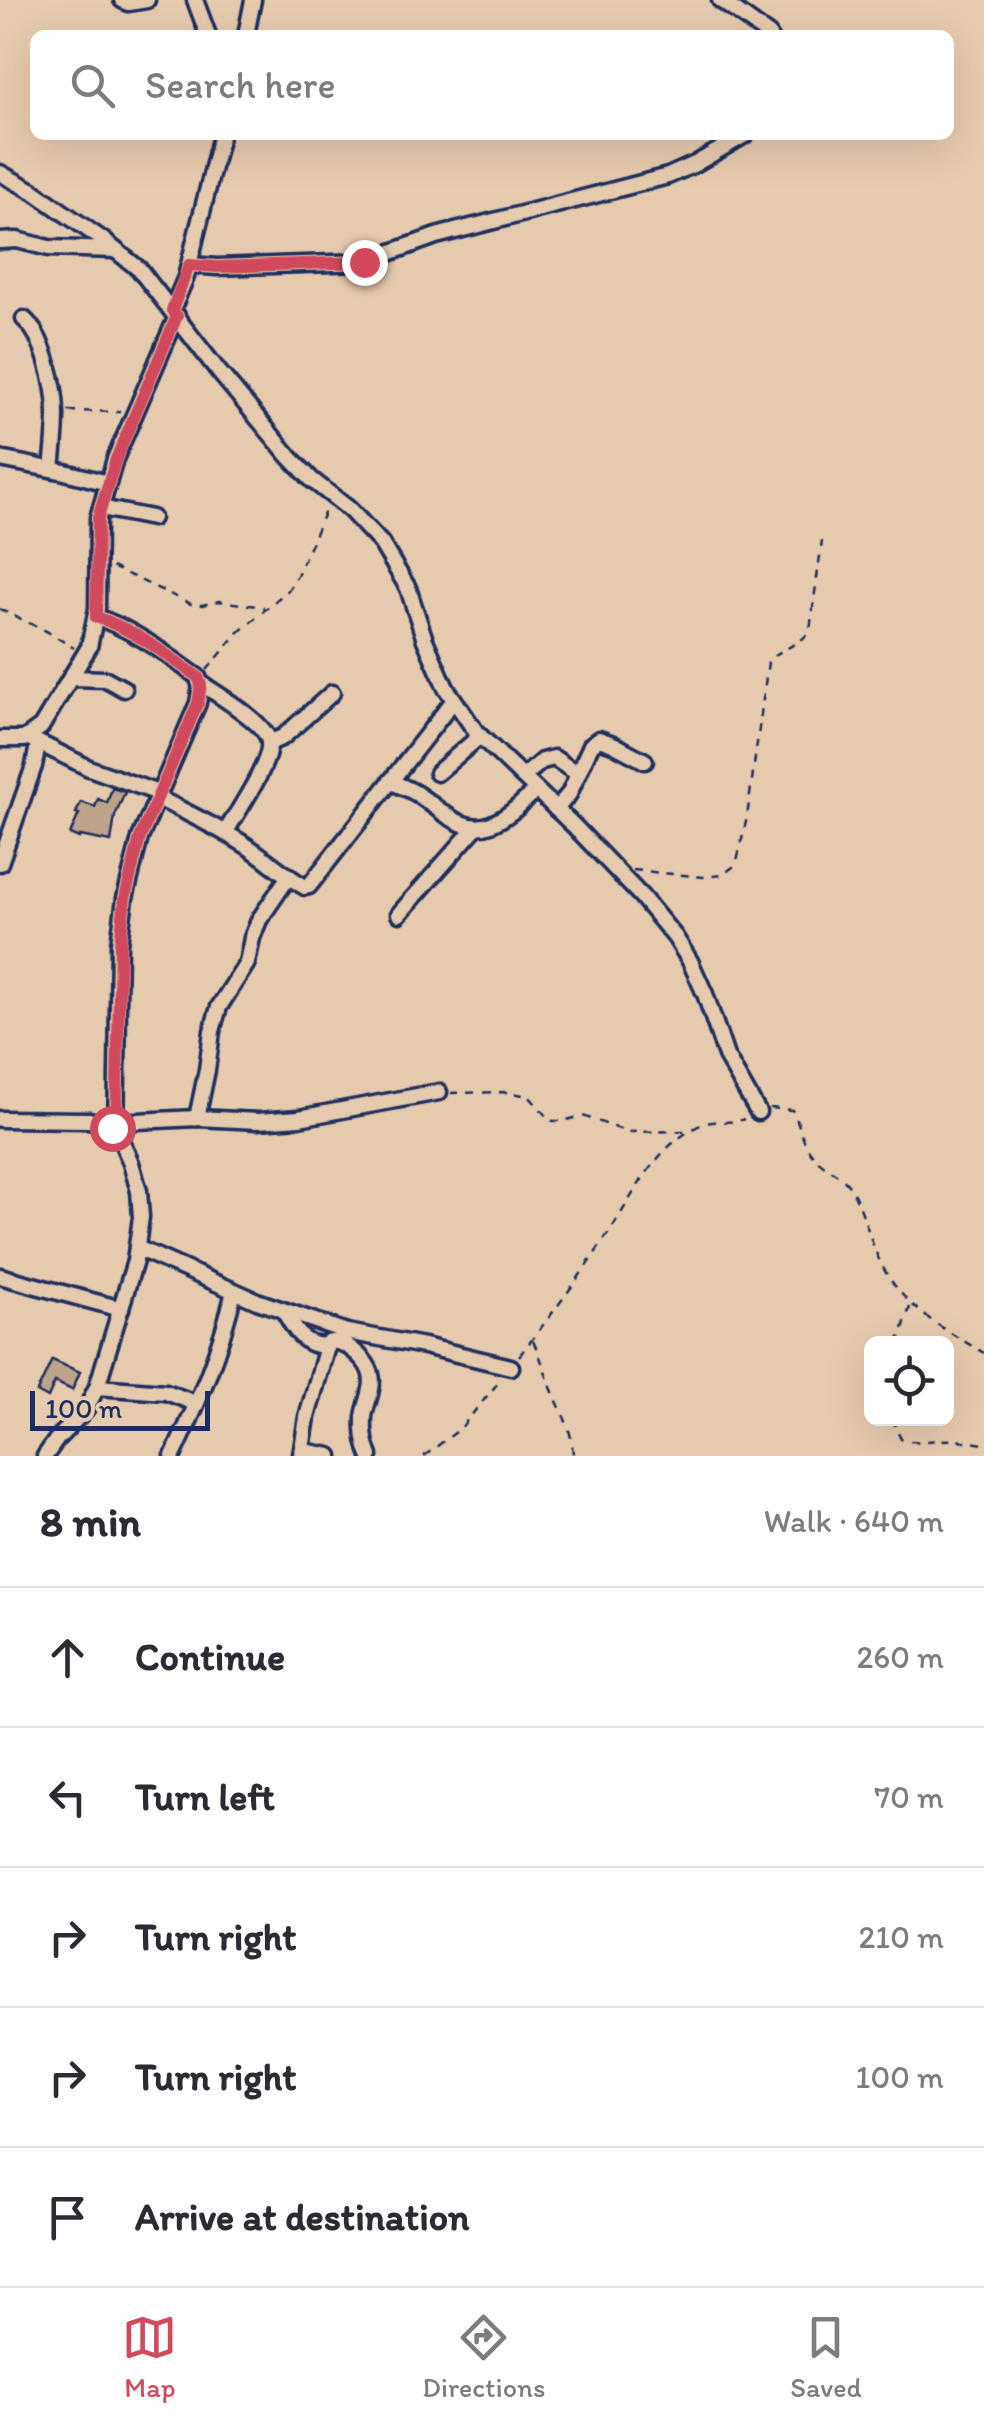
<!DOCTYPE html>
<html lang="en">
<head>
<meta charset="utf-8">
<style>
	body { margin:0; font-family:Itim,sans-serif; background:#f7f7f7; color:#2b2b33 }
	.controls { position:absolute; right:30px; bottom:30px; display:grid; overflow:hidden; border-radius:15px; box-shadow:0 10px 40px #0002 }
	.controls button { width:90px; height:90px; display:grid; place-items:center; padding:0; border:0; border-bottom:2px solid #e1e1e2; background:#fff; color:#2b2b33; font:50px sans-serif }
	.scale { position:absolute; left:30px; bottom:25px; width:180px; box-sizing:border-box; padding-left:10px; border:5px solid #1b2f5e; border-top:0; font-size:28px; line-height:35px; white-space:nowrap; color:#1b2f5e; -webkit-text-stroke:8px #e6caad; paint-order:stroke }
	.stop { position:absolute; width:30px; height:30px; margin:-22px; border:8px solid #d1495b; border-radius:50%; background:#fff }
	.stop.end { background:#d1495b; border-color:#fff; box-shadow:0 2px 10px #0008 }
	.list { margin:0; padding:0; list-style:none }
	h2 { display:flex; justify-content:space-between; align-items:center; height:130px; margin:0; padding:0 40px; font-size:42px }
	h2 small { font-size:32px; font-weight:400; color:#7c7c81 }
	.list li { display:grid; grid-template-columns:65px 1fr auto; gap:30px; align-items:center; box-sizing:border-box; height:140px; padding:0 40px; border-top:2px solid #e1e1e2 }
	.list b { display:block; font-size:38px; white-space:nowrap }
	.list em { font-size:32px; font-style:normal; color:#7c7c81 }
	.icon { flex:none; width:55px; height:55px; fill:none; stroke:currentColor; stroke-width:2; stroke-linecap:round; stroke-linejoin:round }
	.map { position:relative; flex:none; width:984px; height:1456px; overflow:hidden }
	.search { position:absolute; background:#fff; box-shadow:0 10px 40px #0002; left:30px; right:30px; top:30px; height:110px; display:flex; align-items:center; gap:25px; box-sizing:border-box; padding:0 35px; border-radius:15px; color:#7c7c81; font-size:38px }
	.sheet { height:830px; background:#fff }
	nav { display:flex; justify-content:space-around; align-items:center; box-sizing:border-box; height:140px; border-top:2px solid #e1e1e2; background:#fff; font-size:28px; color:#7c7c81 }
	nav a { display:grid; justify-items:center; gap:5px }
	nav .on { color:#d1495b }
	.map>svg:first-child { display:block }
	.building { fill:#bda489; stroke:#1b2f5e; stroke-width:2.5 }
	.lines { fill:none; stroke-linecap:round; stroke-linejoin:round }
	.street-casing { stroke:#1b2f5e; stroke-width:21 }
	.path { stroke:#1b2f5e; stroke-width:2.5; stroke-dasharray:8 8; stroke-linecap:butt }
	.street { stroke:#e6caad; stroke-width:14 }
	.route { stroke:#d1495b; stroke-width:12 }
</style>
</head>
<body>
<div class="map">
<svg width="984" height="1456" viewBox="0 0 984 1456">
	<rect width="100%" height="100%" fill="#e6caad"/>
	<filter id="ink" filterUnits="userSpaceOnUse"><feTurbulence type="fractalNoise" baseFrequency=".01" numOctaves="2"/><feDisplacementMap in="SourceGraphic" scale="20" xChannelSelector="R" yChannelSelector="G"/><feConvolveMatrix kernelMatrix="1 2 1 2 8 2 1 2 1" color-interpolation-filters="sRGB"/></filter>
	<g filter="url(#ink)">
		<!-- building -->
		<g class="building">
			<polygon points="112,788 125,792 115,816 111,842 80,836 79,838 70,834 79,814 76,813 81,802 95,807 98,799 107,803"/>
			<polygon points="52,1360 80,1372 72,1390 55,1382 48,1398 37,1392"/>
		</g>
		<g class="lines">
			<defs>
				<g id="street">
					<polyline points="122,0 129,3 147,0"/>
					<polyline points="195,0 208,35"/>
					<polyline points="720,0 769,35"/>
					<polyline points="246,35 253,0"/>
					<polyline points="0,173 33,191 103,240 139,269 219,372 290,457 312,480 349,509 381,543 408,588 425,640 446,688 476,732 574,826 641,896 675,937 690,961 705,994 726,1056 758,1112"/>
					<polyline points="0,241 17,240 49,248 115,250"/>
					<polyline points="189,265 217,267 364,262 436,236 668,176 695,164 745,135"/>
					<polyline points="172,310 186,277 221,135"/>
					<path d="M 24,319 C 44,336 56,387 56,414 C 56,432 54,451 52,469"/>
					<polyline points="0,459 65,472 108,483"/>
					<polyline points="101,508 152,518"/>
					<path d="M 96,617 C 135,630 164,653 198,677 L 201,685 L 198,703 L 140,838 L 125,898 L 119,944 L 116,1135"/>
					<polyline points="71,678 106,679 124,689"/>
					<path d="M 199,682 C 215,693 267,723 269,742 C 272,762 236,814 225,833"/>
					<polyline points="27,737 89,768 158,793"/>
					<polyline points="0,739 24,739 41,727 89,647 97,609 98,518 115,459 177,316"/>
					<polyline points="269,743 283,737 332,693"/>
					<polyline points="437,773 480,736"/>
					<polyline points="523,777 542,761 554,758 578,774"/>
					<path d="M 391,782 C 401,786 412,790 420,796 C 441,810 464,835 491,824 C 509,817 523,802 536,790"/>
					<path d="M 156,797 C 187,813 218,827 247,846 C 267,859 285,876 305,887 L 309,886 L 454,700"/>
					<polyline points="556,809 569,794 591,745 599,739 613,744 645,761"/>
					<polyline points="0,863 34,766 38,744"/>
					<polyline points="399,914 476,827"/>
					<polyline points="197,1118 207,1070 212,1031 219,1007 247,963 252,938 259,920 289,876"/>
					<polyline points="0,1119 89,1120 104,1124 122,1142 131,1163 139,1191 141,1217 135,1261 97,1387 86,1409 57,1439 45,1456"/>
					<polyline points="117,1122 197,1118 258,1121 299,1118 439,1092"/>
					<polyline points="137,1248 257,1301 347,1332 424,1346 511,1367"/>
					<polyline points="0,1276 121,1309"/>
					<path d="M 284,1311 C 291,1323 301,1343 317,1345 C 325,1347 325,1343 332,1342 C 345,1340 364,1358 369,1369 C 377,1385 366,1401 364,1417 C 363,1431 364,1442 370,1456"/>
					<polyline points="97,1387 166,1392 195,1403"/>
					<polyline points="301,1455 307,1417 328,1343"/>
					<path d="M 173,1456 C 198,1403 221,1349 234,1291"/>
					<polyline points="301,1456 309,1452 330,1456"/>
				</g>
			</defs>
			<!-- street casing -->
			<use href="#street" class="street-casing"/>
			<!-- path -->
			<g class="path">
				<polyline points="68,411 120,412"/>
				<polyline points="112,567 191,604 202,605 219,601 264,607"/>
				<polyline points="0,609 48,632 74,648"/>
				<polyline points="207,670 239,632 288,590 295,580 327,506"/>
				<path d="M 633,870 L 703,877 L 722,875 L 733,867 L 738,857 L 747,817 L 768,662 C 780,647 800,647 810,630 L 822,541"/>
				<polyline points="451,1093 506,1092 529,1096 548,1118 553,1121 562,1121 583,1116 628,1132 688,1131"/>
				<path d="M 770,1108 L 792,1110 C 800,1123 801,1140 811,1153 C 822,1168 841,1173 851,1189 C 863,1209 868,1234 877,1255 C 898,1305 940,1327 984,1353"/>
				<path d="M 533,1341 C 542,1359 546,1377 554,1394 C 564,1418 572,1429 573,1456"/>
				<polyline points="898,1344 910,1307"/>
				<path d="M 519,1356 C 550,1317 579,1278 606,1237 C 632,1199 651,1152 693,1129 C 714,1116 726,1126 744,1119"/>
				<path d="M 894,1418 L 895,1427 L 901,1439 C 915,1443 927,1441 942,1440 C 956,1439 970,1442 984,1444"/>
				<polyline points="424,1456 460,1429 502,1378"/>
			</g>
			<!-- street -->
			<use href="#street" class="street"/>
		</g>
	</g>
	<g class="lines" filter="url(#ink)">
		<!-- route -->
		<path class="route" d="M 112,1128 L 116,1135 L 120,944 L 125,898 L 140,838 L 198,703 L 201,685 L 198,677 C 164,653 135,630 96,617 L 98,518 L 101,508 L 116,459 L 177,316 L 172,310 L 189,265 L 217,267 L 364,262"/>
	</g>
</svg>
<div class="controls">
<button><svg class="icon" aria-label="locate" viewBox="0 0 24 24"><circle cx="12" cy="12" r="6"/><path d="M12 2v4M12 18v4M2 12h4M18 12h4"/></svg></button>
</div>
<div class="scale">100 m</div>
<div class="stop" style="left:112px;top:1128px"></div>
<div class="stop end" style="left:364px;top:262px"></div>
<div class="search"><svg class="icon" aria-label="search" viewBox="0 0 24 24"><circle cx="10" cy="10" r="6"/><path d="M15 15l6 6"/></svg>Search here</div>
</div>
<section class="sheet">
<h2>8 min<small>Walk · 640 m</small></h2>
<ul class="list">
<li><svg class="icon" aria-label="ahead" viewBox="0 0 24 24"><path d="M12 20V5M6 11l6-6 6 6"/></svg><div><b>Continue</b></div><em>260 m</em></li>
<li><svg class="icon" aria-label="left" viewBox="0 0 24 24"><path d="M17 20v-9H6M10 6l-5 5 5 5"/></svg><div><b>Turn left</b></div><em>70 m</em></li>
<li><svg class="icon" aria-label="right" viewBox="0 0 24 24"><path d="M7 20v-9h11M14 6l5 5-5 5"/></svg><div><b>Turn right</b></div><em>210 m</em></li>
<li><svg class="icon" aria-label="right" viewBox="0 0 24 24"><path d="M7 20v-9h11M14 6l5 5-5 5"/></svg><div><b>Turn right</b></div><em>100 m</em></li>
<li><svg class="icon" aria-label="arrive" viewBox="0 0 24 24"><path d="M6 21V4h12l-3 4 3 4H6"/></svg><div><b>Arrive at destination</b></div></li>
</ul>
</section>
<nav>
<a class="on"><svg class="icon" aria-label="map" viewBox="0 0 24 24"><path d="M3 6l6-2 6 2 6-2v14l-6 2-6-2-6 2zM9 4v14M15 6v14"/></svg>Map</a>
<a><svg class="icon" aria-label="directions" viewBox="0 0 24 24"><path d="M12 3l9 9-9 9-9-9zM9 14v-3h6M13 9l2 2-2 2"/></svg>Directions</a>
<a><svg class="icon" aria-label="saved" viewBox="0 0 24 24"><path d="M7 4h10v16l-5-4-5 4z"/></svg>Saved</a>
</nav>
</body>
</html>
